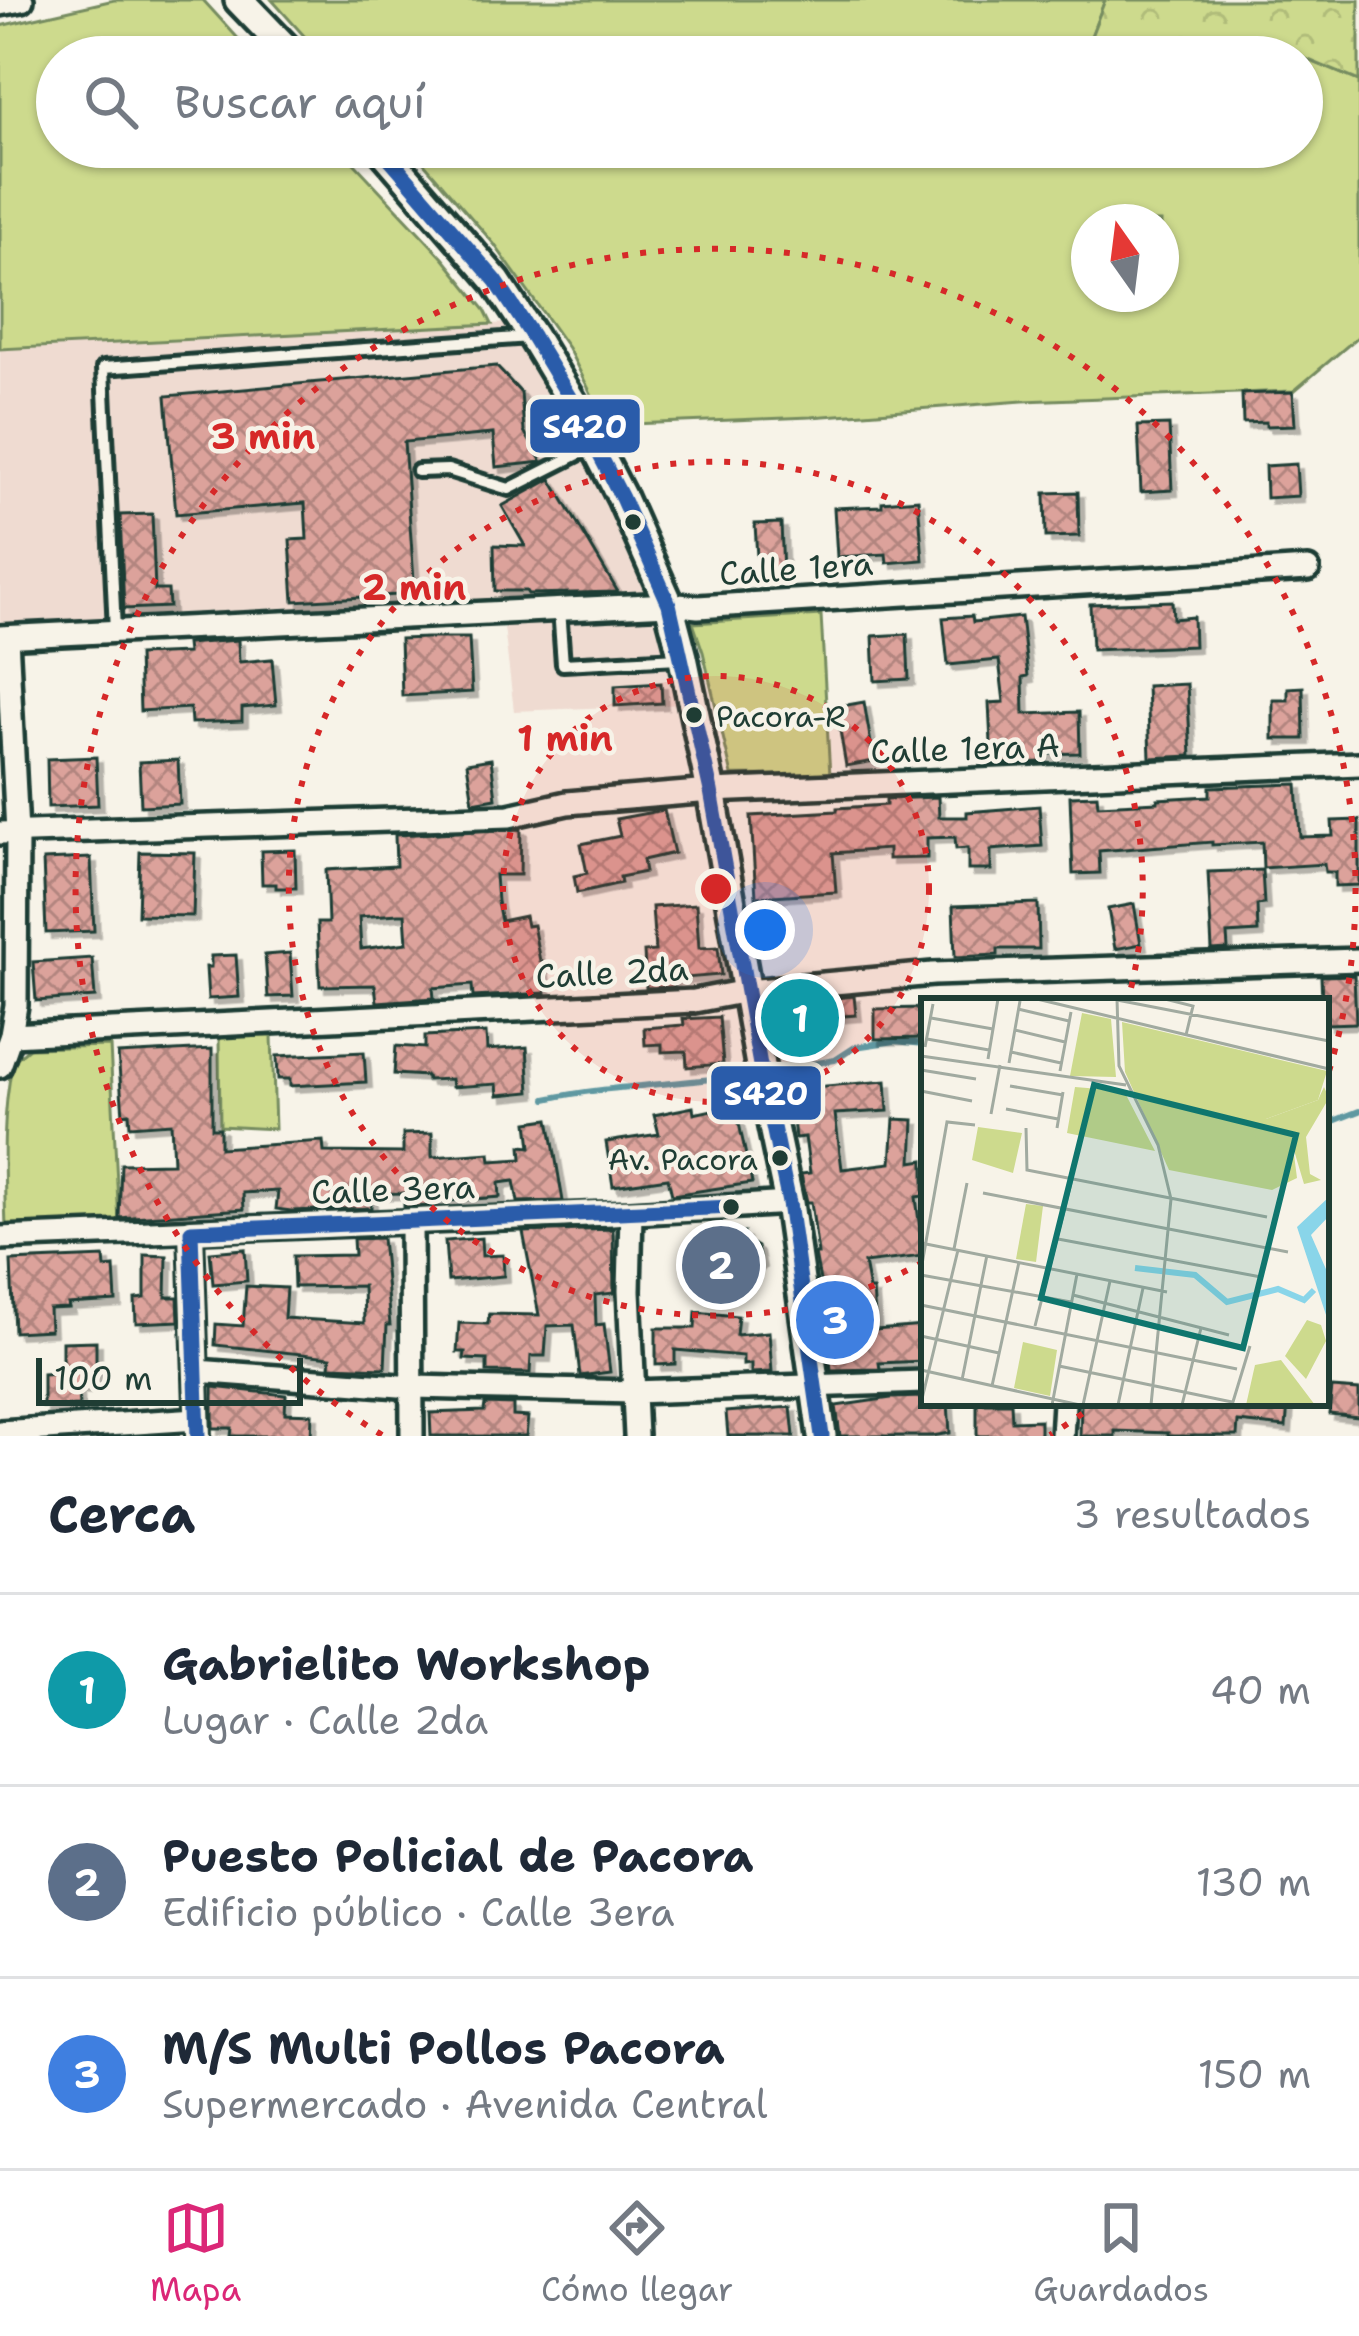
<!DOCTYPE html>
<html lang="es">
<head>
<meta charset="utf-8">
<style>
	body { margin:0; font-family:"Shantell Sans",sans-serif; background:#f2f2f3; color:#1f2937 }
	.compass { position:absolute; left:1071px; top:204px; width:108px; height:108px; border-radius:50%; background:#fff; box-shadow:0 3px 9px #0004; rotate:346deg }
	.scale { position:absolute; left:36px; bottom:30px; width:267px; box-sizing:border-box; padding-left:12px; border:6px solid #1f3d34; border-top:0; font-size:33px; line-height:42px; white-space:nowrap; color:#1f3d34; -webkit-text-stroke:9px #f7f3e8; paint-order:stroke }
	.you { position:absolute; left:765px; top:930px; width:42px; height:42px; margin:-30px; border:9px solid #fff; border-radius:50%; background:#1a73e8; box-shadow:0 0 0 18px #1a73e833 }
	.badge { display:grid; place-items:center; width:78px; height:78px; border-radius:50%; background:#db2777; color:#fff; font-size:39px; font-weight:700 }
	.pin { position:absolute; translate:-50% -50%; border:6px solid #fff; box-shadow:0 3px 12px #0006 }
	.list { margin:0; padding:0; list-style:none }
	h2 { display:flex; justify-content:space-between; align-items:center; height:156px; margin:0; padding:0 48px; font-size:51px }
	h2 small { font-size:39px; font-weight:400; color:#747a83 }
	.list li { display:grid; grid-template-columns:78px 1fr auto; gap:36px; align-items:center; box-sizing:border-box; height:192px; padding:0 48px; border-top:3px solid #e0e1e3 }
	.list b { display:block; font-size:45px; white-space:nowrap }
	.list p { margin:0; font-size:39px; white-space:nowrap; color:#747a83 }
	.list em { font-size:39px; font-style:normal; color:#747a83 }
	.icon { flex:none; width:66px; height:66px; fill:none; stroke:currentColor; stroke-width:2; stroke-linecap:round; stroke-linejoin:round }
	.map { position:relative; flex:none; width:1359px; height:1436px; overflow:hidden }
	.search { position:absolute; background:#fff; box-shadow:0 3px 9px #0004; left:36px; right:36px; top:36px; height:132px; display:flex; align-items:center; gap:30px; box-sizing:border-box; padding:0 42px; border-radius:66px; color:#747a83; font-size:45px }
	.sheet { height:732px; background:#fff }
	nav { display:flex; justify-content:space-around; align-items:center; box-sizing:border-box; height:168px; border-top:3px solid #e0e1e3; background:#fff; font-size:33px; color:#747a83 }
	nav a { display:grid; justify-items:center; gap:6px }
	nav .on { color:#db2777 }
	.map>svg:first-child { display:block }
	.built { fill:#efdbd1 }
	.grass { fill:#cdda8d; stroke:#768c60; stroke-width:3; fill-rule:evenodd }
	.forest { fill:url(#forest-crowns); stroke:#768c60; stroke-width:3 }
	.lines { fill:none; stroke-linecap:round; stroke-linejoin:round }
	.stream { stroke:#5f98a1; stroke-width:6 }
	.building { fill:url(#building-cross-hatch); stroke:#1f3d34; stroke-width:3; fill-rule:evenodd; filter:url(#shadow) }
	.service-casing { stroke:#1f3d34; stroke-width:20 }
	.minor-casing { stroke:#1f3d34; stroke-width:30 }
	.tertiary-casing { stroke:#1f3d34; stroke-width:36 }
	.service { stroke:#f7f3e8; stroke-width:10 }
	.minor { stroke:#f7f3e8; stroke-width:21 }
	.tertiary { stroke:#f7f3e8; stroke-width:27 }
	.bus-1-casing { stroke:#f7f3e8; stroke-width:24 }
	.bus-1 { stroke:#2a5caa; stroke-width:15 }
	.ring { fill:none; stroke:#d62828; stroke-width:6; stroke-dasharray:6 12 }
	.bus-dot { fill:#1f3d34; stroke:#f7f3e8; stroke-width:4.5 }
	.labels { text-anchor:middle; stroke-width:9; stroke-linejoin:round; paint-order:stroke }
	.bus-label { font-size:30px; fill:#1f3d34; stroke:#f7f3e8; text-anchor:start }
	.street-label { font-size:33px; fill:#1f3d34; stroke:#f7f3e8 }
	.inset-river { fill:none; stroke:#89d5e9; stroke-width:6 }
	.inset-road { fill:none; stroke:#a1aaa0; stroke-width:3 }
	.view { fill:#0f766e; fill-opacity:0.15; stroke:#0f766e; stroke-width:6 }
	.inset-edge { fill:none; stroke:#1f3d34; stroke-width:6 }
	.centre { fill:#d62828; stroke:#f7f3e8; stroke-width:6 }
	.ring-label { font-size:36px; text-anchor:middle; font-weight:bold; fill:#d62828; stroke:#f7f3e8; stroke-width:9; stroke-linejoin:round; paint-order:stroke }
	.line-badge { stroke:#f7f3e8; stroke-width:4.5 }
	.badge-label { font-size:33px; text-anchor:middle; font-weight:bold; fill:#fff }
</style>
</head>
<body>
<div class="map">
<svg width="1359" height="1436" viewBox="0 0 1359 1436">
	<defs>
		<pattern id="forest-crowns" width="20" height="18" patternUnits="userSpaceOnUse" patternTransform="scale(3)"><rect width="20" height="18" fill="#cdda8d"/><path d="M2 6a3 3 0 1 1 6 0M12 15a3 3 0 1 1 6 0" fill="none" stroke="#b0bc7a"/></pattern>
		<pattern id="building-cross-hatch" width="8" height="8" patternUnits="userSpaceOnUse" patternTransform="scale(3)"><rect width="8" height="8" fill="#dca29b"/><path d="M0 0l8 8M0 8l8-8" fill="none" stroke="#b2857f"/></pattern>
		<filter id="shadow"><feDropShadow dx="5.5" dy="5.5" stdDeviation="0" flood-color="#0004"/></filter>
	</defs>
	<rect width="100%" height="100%" fill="#f7f3e8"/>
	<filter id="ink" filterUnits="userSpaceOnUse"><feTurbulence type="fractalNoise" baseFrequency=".00833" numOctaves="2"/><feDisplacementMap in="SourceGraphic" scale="24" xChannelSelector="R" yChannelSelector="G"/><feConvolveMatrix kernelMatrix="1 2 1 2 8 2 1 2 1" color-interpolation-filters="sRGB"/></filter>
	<g filter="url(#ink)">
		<!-- built -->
		<g class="built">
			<polygon points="510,323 542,369 651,586 647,591 630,595 0,627 0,349"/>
			<polygon points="661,614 686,704 514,711 503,619"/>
		</g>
		<!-- grass -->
		<g class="grass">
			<polygon points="114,0 203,0 255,57 57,57 57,147 339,147 443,258 485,310 492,324 0,349 0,26"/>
			<polygon points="272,0 1105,0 1083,57 323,57"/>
			<path d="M 1302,57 L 1359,81 L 1359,336 L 1294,391 L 1023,401 L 811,417 L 607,425 L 568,348 L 494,244 L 410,147 L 1302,147 ZM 1089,222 L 1161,222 L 1161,294 L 1089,294 Z"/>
			<polygon points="821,615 830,776 732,775 703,652 693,623"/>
			<polygon points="272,1036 275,1129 220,1126 219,1037"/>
			<path d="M 110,1046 L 119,1223 L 6,1227 C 4,1170 1,1117 13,1061 L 29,1048 Z"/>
		</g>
		<!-- forest -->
		<polygon class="forest" points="1105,0 1359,0 1359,81 1294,54 1288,57 1083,57"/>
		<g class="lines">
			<!-- stream -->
			<g class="stream">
				<polyline points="769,1071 835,1060 855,1047 895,1041 924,1044"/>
				<path d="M 546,1099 C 615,1084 686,1085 756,1073"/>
				<polyline points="1326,1124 1359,1111"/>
			</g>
		</g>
		<!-- building -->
		<g class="building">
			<polygon points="496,366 521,393 524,431 542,462 496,467 493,434 404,442 415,594 294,601 290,540 307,539 305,503 176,514 166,396"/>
			<polygon points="1293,392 1295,425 1266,426 1266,422 1243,423 1242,394"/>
			<polygon points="1169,425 1172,490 1141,492 1138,426"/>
			<polygon points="1296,464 1298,496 1266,498 1265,466"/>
			<polygon points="551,479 618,592 528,594 526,591 495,591 494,545 525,546 502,506"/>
			<polygon points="1078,492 1079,536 1046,537 1045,493"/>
			<polygon points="918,499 923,560 887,563 886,554 837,557 834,508 882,506 882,502"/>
			<polygon points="152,514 155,590 168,590 169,607 124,609 120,515"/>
			<polygon points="781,523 783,573 758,574 755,524"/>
			<polygon points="1172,601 1173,619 1193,617 1194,646 1092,650 1090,604"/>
			<polygon points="972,616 973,622 1021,617 1028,676 1023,677 1024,714 1079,712 1080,753 1043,754 1043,762 992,764 989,703 1004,702 999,660 948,665 943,618"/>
			<polygon points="907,634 909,679 875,681 873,636"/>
			<polygon points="427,638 469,638 472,692 402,696 400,639"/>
			<polygon points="238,640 239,662 272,659 276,705 242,708 242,721 191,723 190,708 140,711 138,655 187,653 186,644"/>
			<polygon points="661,683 662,703 615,706 615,686"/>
			<polygon points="1187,684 1191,756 1150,758 1147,686"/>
			<polygon points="1303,687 1304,739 1273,739 1273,700 1288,700 1288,688"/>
			<polygon points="864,702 874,761 846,766 836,707"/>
			<polygon points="96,757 98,805 48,807 47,759"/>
			<polygon points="491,759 496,798 473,802 467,763"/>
			<polygon points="178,760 180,804 141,806 139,762"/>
			<polygon points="1297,784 1300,837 1333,836 1332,821 1359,820 1359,885 1335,886 1335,872 1325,872 1324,864 1263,868 1262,842 1212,845 1212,842 1099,851 1100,873 1073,874 1070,796 1097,795 1098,805 1158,802 1158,799 1210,796 1210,787"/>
			<polygon points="938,797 939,817 967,817 967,812 1039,806 1042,846 991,850 991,870 968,870 968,848 956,849 955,837 927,838 927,858 888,859 888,849 833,853 836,892 756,897 751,816 837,811 837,808 886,805 886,799"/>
			<polygon points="664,810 674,853 643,860 645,872 620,877 621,883 577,893 574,876 587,873 581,844 620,836 616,819"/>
			<path d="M 521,829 L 520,875 L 495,875 L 497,901 L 501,921 L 525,916 L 527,926 L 533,925 L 540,961 L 542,961 L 546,993 L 473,997 L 472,985 L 433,988 L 434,998 L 377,1002 L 375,985 L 320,986 L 317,923 L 328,923 L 326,870 L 396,866 L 395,835 ZM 398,914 L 405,914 L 407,943 L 361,949 L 359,917 Z"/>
			<polygon points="295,850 296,888 276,888 276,884 262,884 261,851"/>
			<polygon points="140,852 195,853 193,916 138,915"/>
			<polygon points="91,858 94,931 46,933 43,860"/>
			<polygon points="1262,870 1264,904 1257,905 1258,932 1227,934 1228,949 1212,950 1208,872"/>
			<polygon points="1038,903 1039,949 998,949 998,955 955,957 953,906"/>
			<polygon points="696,904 699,948 718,947 721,975 673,979 674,987 646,988 644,952 655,951 652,907"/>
			<polygon points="1134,904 1141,944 1115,949 1108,909"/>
			<polygon points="290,953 293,996 268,997 265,955"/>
			<polygon points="236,955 239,997 208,999 206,967 211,967 211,956"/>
			<polygon points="92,958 95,997 36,1001 33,962"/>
			<polygon points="1354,975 1356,1023 1326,1024 1326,1001 1322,1001 1321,976"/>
			<polygon points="854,996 856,1015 816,1018 817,1025 788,1032 783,1011 827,1001 827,999"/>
			<polygon points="924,1008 924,1038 875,1039 875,1009"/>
			<polygon points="719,1017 723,1064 687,1067 686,1051 662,1052 662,1044 645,1045 644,1028 684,1025 683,1019"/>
			<polygon points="486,1033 487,1050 527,1047 530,1092 498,1095 497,1084 452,1087 451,1079 427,1080 426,1076 394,1074 396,1046 425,1048 425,1036"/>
			<polygon points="212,1049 212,1128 220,1128 220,1148 323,1141 324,1152 403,1153 403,1134 432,1133 432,1157 490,1153 491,1161 522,1159 521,1146 531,1147 528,1122 549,1119 563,1201 518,1202 514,1181 499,1183 500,1197 433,1202 433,1206 404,1207 404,1193 371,1194 371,1208 291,1211 276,1209 278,1191 243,1193 244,1209 119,1218 121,1164 173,1163 171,1123 130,1126 129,1113 123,1114 118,1054"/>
			<polygon points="364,1052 366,1082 290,1086 290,1079 278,1079 277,1056"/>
			<polygon points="886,1081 888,1111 835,1114 842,1169 891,1163 894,1119 914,1120 912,1162 924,1160 924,1196 916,1197 923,1256 864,1263 869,1290 873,1290 876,1330 924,1326 924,1361 879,1363 880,1369 831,1370 824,1302 815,1254 818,1254 811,1202 807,1202 801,1174 810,1173 805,1137 795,1138 793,1120 803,1119 800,1088"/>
			<polygon points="735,1105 752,1183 672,1195 668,1178 613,1186 606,1142 659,1134 654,1115 693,1107 694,1114"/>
			<polygon points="613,1229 614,1293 595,1295 596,1325 604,1324 610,1372 580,1376 574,1325 547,1326 545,1356 531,1356 530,1373 487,1372 487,1360 464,1359 465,1352 457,1352 459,1323 488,1324 489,1314 539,1315 523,1232"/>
			<polygon points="744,1233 744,1239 757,1247 760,1262 749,1274 750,1279 719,1283 713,1238"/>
			<polygon points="382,1238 390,1325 387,1325 385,1368 330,1366 331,1357 215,1345 216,1324 243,1326 246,1286 286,1288 284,1318 364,1323 363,1286 294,1287 293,1256 354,1255 353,1239"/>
			<polygon points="481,1238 482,1256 503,1255 504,1276 448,1281 445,1241"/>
			<polygon points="245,1249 247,1281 213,1284 210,1252"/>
			<polygon points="145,1255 167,1256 166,1297 178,1297 179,1321 136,1323 135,1299 145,1298"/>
			<polygon points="104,1257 105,1268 114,1267 116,1301 68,1304 69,1308 49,1309 50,1330 14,1332 11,1261"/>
			<polygon points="696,1312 738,1316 736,1335 769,1332 772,1372 751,1373 751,1364 743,1365 743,1356 675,1350 675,1364 656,1365 656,1328 695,1328"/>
			<polygon points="96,1341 96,1387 78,1388 79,1406 43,1407 43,1374 62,1373 62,1342"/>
			<polygon points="213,1387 286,1395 285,1413 312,1414 311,1436 231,1436 232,1428 213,1428"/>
			<polygon points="1332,1388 1359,1390 1359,1417 1329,1414"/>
			<polygon points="924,1397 924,1403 948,1403 950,1433 932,1436 840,1436 836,1406 891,1398"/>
			<polygon points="977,1403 1011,1403 1012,1421 1040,1420 1040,1436 977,1436"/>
			<polygon points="1081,1403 1167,1405 1167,1403 1288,1404 1286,1427 1238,1422 1237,1436 1168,1436 1168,1433 1115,1431 1115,1436 1080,1436"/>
			<polygon points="485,1404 513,1405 513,1416 528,1417 526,1436 431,1436 430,1413 484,1411"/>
			<polygon points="791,1407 794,1436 728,1436 726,1412"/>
		</g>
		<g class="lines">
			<defs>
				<g id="service">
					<polyline points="418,471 448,470 509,489 592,447"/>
					<polyline points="559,609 563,664 679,658"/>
					<polyline points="115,631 103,368 530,337"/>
				</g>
				<g id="minor">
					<polyline points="0,4 22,0"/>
					<polyline points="0,637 669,604 698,607 1308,569"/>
					<polyline points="0,833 509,816 567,803 711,791 1359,764"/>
					<polyline points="11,1035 694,1001 747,991 933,974 1359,960"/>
					<polyline points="0,1066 11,1035 16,1005 17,832 7,637"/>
					<polyline points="631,1213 629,1291 636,1436"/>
					<polyline points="411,1220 412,1436"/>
					<polyline points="191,1231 198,1436"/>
					<polyline points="0,1238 631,1213 789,1203"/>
					<polyline points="196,1371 413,1387 634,1392 924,1382"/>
					<polyline points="0,1432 197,1419"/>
					<polyline points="1062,1436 1064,1403"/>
				</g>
				<g id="tertiary">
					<polyline points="239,0 294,57"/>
					<polyline points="380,147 496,281 533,337 574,405 622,498 669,604 683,657 711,791 760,1065 789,1203 822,1436"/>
				</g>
			</defs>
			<!-- service casing -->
			<use href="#service" class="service-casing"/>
			<!-- minor casing -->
			<use href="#minor" class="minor-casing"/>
			<!-- tertiary casing -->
			<use href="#tertiary" class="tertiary-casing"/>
			<!-- service -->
			<use href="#service" class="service"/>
			<!-- minor -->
			<use href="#minor" class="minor"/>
			<!-- tertiary -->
			<use href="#tertiary" class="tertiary"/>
			<defs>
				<g id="bus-1">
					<polyline points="380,147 496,281 533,337 574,405 622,498 669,604 711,791 760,1065 789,1203 822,1436"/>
					<polyline points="198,1436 191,1231 732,1207"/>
				</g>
			</defs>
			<!-- bus-1 casing -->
			<use href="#bus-1" class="bus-1-casing"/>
			<!-- bus-1 -->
			<use href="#bus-1" class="bus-1"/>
		</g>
	</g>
	<!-- distance rings -->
	<circle cx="716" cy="889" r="213" fill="#d62828" fill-opacity=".12"/>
	<g class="ring">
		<circle cx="716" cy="889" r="213"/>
		<path d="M923 1262A427 427 0 1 1 1128 1000"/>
		<path d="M1097 1403A640 640 0 0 1 1050 1435M382 1435A640 640 0 1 1 1326 1081"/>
	</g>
	<!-- markers -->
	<g class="bus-dot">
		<circle cx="633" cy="522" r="10"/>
		<circle cx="694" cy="715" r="10"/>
		<circle cx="780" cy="1158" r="10"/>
		<circle cx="731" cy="1207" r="10"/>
	</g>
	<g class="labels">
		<!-- bus labels -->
		<g class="bus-label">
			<text x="716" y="727">Pacora-R</text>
			<text x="758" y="1170" text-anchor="end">Av. Pacora</text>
		</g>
		<!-- street labels -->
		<g class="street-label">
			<text transform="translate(796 568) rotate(-4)" y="12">Calle 1era</text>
			<text transform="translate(965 748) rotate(-2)" y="12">Calle 1era A</text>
			<text transform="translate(612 972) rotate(-3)" y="12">Calle 2da</text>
			<text transform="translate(393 1189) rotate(-2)" y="12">Calle 3era</text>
		</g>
	</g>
	<!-- overview -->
	<g transform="translate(921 998)">
		<rect width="408" height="408" fill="#f7f3e8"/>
		<path d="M 161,15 L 190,21 L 195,79 L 149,78 ZM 201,24 L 406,73 L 397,102 L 345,121 L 357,144 L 372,149 L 376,180 L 351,192 L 248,172 L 204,74 ZM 154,89 L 203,93 L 234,153 L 146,135 ZM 57,129 L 101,135 L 92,175 L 51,162 ZM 386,322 L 400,327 L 405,343 L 385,381 L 364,358 ZM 360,362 L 394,407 L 325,407 L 334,367 Z" fill="#cdda8d"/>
		<path d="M 403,89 L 408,100 L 385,139 L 389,176 L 400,182 L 383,186 L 372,149 L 349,148 L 331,136 L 345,121 L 397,102 Z" fill="#cdda8d"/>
		<path d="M 102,344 L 136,352 L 129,398 L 93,390 Z" fill="#cdda8d"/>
		<path d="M 105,206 L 122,208 L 115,264 L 95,261 Z" fill="#cdda8d"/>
		<path d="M 408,199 L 408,218 L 390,237 L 408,278 L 408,326 L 376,229 Z" fill="#89d5e9"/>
		<path class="inset-river" d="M 214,270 L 274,277 L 306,304 L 357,291 L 383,302 L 393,292"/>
		<path class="inset-road" d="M 116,1 L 408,71M 196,1 L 198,68 L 237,147 L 250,201 L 230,407M 244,1 L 272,8 L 265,37M 196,2 L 408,43M 97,11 L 148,23M 10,20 L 72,31M 94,32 L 144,44M 6,41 L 68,52M 4,49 L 12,6M 90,54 L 140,65M 0,58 L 205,87M 67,61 L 77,1M 88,65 L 99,3M 0,72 L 55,81M 139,73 L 150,14M 89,88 L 142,97M 0,93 L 51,103M 85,111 L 137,121M 70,116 L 79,67M 105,130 L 106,172 L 346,219M 136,130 L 142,94M 62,195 L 367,254M 137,241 L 340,279M 0,245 L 246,294M 33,251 L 46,185M 0,272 L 26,124 L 54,127M 0,277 L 150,304M 152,297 L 308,337M 0,307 L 316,371M 114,328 L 151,181M 0,338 L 78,355M 138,368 L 311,404M 0,372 L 159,407M 41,382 L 66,257M 71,388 L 98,264M 0,405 L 37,252M 131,407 L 156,276M 162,407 L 189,283M 197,407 L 222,290M 261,407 L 280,330M 311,407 L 329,348"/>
		<path class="view" d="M 173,87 L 375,137 L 322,350 L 120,300 Z"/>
		<rect width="408" height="408" class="inset-edge"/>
	</g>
	<circle cx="716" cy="889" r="18" class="centre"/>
	<g class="ring-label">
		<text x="263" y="449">3 min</text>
		<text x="414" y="600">2 min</text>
		<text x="565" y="751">1 min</text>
	</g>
	<g class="line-badge">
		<rect x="528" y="397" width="114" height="58" rx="12" fill="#2a5caa"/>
		<rect x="709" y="1064" width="114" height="58" rx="12" fill="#2a5caa"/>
	</g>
	<g class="badge-label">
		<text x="585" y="438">S420</text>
		<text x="766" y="1105">S420</text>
	</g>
</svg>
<svg class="compass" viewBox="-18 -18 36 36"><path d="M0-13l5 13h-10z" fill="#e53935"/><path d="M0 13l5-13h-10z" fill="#747a83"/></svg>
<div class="scale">100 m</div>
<div class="you"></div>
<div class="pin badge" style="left:800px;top:1018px;background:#0f9aa8">1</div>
<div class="pin badge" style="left:721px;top:1265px;background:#5c6f8a">2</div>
<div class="pin badge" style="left:835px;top:1320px;background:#3f7fe0">3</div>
<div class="search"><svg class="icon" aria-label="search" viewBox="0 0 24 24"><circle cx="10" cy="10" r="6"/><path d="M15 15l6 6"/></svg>Buscar aquí</div>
</div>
<section class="sheet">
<h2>Cerca<small>3 resultados</small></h2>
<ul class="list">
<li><span class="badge" style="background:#0f9aa8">1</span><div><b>Gabrielito Workshop</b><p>Lugar · Calle 2da</p></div><em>40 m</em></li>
<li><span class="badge" style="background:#5c6f8a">2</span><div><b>Puesto Policial de Pacora</b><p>Edificio público · Calle 3era</p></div><em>130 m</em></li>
<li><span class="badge" style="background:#3f7fe0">3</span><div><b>M/S Multi Pollos Pacora</b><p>Supermercado · Avenida Central</p></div><em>150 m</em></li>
</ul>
</section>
<nav>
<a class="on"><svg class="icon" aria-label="map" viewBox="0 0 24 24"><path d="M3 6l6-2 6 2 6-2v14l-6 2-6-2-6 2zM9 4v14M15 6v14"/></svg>Mapa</a>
<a><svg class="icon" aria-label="directions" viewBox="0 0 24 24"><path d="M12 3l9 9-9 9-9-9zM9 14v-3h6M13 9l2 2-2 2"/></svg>Cómo llegar</a>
<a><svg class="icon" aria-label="saved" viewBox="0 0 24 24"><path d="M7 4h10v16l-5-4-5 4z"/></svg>Guardados</a>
</nav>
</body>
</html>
